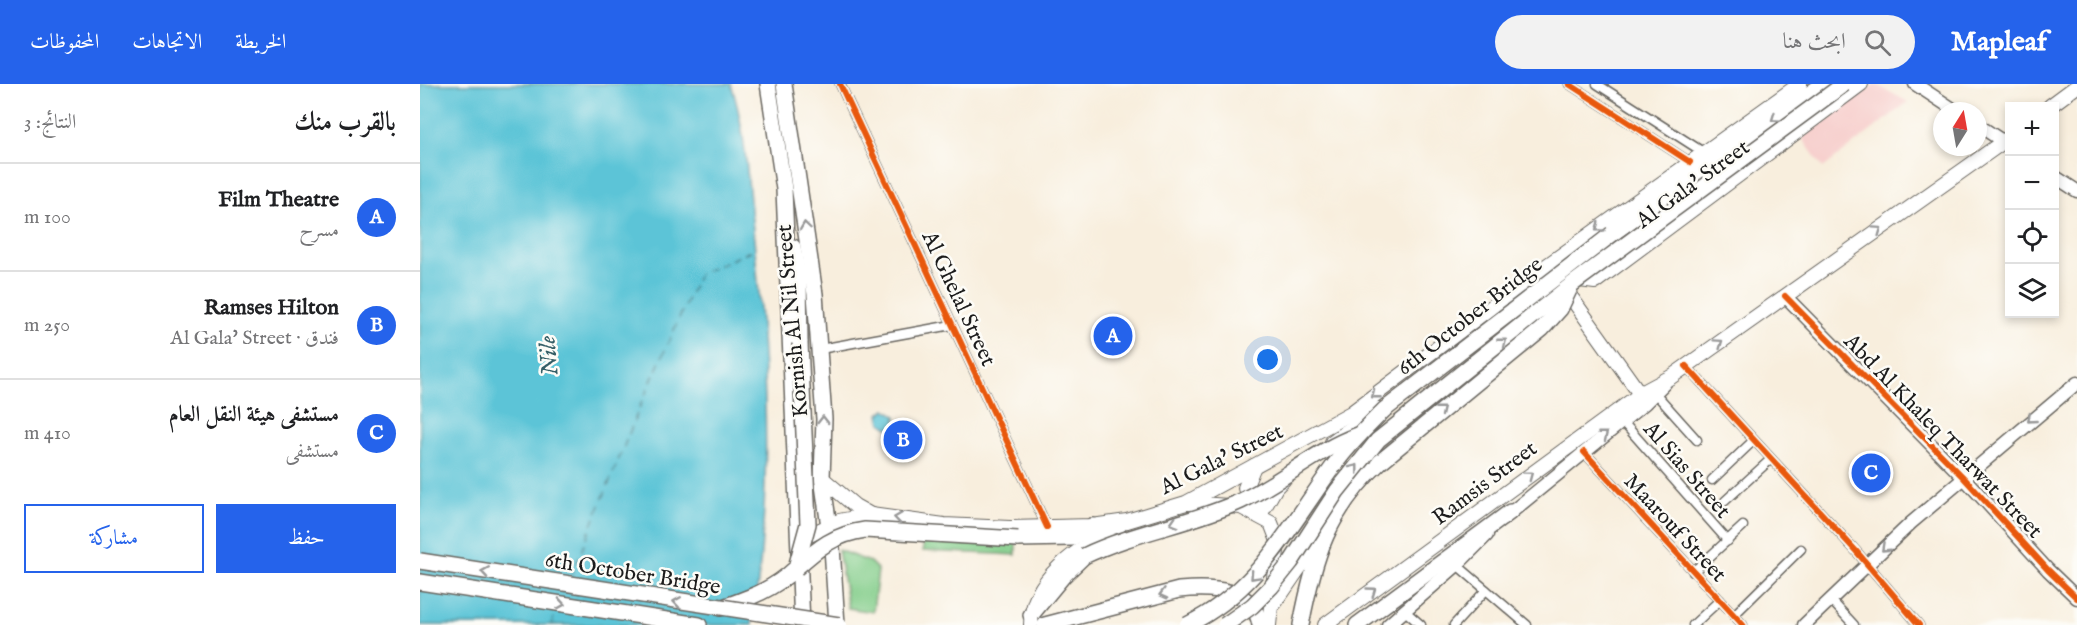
<!DOCTYPE html>
<html lang="ar">
<head>
<meta charset="utf-8">
<style>
	body { margin:0; font-family:"IM FELL English",Amiri,serif; background:#f2f2f2; color:#202124; direction:rtl }
	.controls { position:absolute; right:18px; top:18px; display:grid; overflow:hidden; border-radius:0px; box-shadow:0 3px 9px #0003 }
	.controls button { width:54px; height:54px; display:grid; place-items:center; padding:0; border:0; border-bottom:2px solid #e0e0e0; background:#fff; color:#202124; font:30px sans-serif }
	.compass { position:absolute; left:1513px; top:18px; width:54px; height:54px; border-radius:50%; background:#fff; box-shadow:0 3px 9px #0003; rotate:11deg }
	.you { position:absolute; left:848px; top:276px; width:21px; height:21px; margin:-15px; border:4px solid #fff; border-radius:50%; background:#1a73e8; box-shadow:0 0 0 9px #1a73e833 }
	.badge { display:grid; place-items:center; width:39px; height:39px; border-radius:50%; background:#2563eb; color:#fff; font-size:20px; font-weight:700 }
	.pin { position:absolute; translate:-50% -50%; border:3px solid #fff; box-shadow:0 2px 6px #0006 }
	.list { margin:0; padding:0; list-style:none }
	h2 { display:flex; justify-content:space-between; align-items:center; height:78px; margin:0; padding:0 24px; font-size:26px }
	h2 small { font-size:20px; font-weight:400; color:#757577 }
	.list li { display:grid; grid-template-columns:39px 1fr auto; gap:18px; align-items:center; box-sizing:border-box; height:108px; padding:0 24px; border-top:2px solid #e0e0e0 }
	.list b { display:block; font-size:22px; white-space:nowrap }
	.list p { margin:0; font-size:20px; white-space:nowrap; color:#757577 }
	.list em { font-size:20px; font-style:normal; color:#757577 }
	.actions { display:flex; gap:12px; padding:18px 24px }
	.actions a { flex:1; padding:14px 0; border:2px solid #2563eb; border-radius:0px; text-align:center; font-size:21px; color:#2563eb }
	.actions .main { background:#2563eb; color:#fff }
	.icon { flex:none; width:33px; height:33px; fill:none; stroke:currentColor; stroke-width:2; stroke-linecap:round; stroke-linejoin:round }
	.map { position:relative; flex:none; width:1657px; height:541px; overflow:hidden; direction:ltr }
	header { display:flex; align-items:center; gap:36px; box-sizing:border-box; height:84px; padding:0 30px; background:#2563eb; color:#fff }
	header strong { font-size:28px }
	nav { display:flex; gap:33px; margin-inline-start:auto; font-size:21px }
	.search { width:420px; height:54px; background:#f2f2f2; display:flex; align-items:center; gap:15px; box-sizing:border-box; padding:0 21px; border-radius:33px; color:#757577; font-size:22px }
	main { display:flex }
	aside { flex:1; background:#fff }
	.map>svg:first-child { display:block }
	.built { fill:#f7d0ce }
	.green { fill:#83cd8a; stroke:#507453; stroke-width:1.5 }
	.water { fill:#5bc4d7; stroke:#3c707a; stroke-width:1.5 }
	.lines { fill:none; stroke-linecap:round; stroke-linejoin:round }
	.ferry { stroke:#355f67; stroke-width:1.5; stroke-dasharray:8 6; stroke-linecap:butt }
	.street-casing { stroke:#696660; stroke-width:11 }
	.secondary-casing { stroke:#696660; stroke-width:15 }
	.primary-casing { stroke:#696660; stroke-width:16 }
	.highway-casing { stroke:#696660; stroke-width:18 }
	.street { stroke:#fff; stroke-width:8 }
	.secondary { stroke:#fff; stroke-width:12 }
	.primary { stroke:#fff; stroke-width:14 }
	.highway { stroke:#fff; stroke-width:15 }
	.highway-bridge-casing { stroke:#696660; stroke-width:18; stroke-linecap:butt }
	.highway-bridge { stroke:#fff; stroke-width:15 }
	.cycleway-casing { stroke:#fdfcf7; stroke-width:10 }
	.cycleway { stroke:#e8590c; stroke-width:6 }
	.oneway { stroke:#999 }
	.labels { text-anchor:middle; stroke-width:5; stroke-linejoin:round; paint-order:stroke }
	.street-label { font-size:22px; fill:#1c1c1c; stroke:#fdfcf7 }
	.water-label { font-size:24px; font-style:italic; fill:#355f67; stroke:#fdfcf7 }
</style>
</head>
<body>
<header>
<strong>Mapleaf</strong>
<div class="search"><svg class="icon" aria-label="search" viewBox="0 0 24 24"><circle cx="10" cy="10" r="6"/><path d="M15 15l6 6"/></svg>ابحث هنا</div>
<nav><a>الخريطة</a><a>الاتجاهات</a><a>المحفوظات</a></nav>
</header>
<main>
<div class="map">
<svg width="1657" height="541" viewBox="0 0 1657 541">
	<rect width="100%" height="100%" fill="#fdfcf7"/>
	<filter id="ink" filterUnits="userSpaceOnUse"><feTurbulence type="fractalNoise" baseFrequency=".0167" numOctaves="2"/><feDisplacementMap in="SourceGraphic" scale="12" xChannelSelector="R" yChannelSelector="G"/><feConvolveMatrix kernelMatrix="1 2 1 2 8 2 1 2 1" color-interpolation-filters="sRGB"/></filter>
	<filter id="wash" filterUnits="userSpaceOnUse"><feTurbulence type="fractalNoise" baseFrequency=".008" numOctaves="4" result="noise"/><feDisplacementMap in="SourceGraphic" scale="24" xChannelSelector="R" yChannelSelector="G"/><feGaussianBlur stdDeviation="1.35" result="paint"/><feColorMatrix in="noise" values="0 0 0 0 0 0 0 0 0 0 0 0 0 0 0 0 0 1.4 0 .05"/><feComposite in="paint" operator="in"/></filter>
	<g filter="url(#wash)">
		<rect width="100%" height="100%" fill="#f8eedd"/>
		<!-- built -->
		<polygon class="built" points="1455,0 1488,18 1403,84 1382,54"/>
		<!-- green -->
		<g class="green">
			<polygon points="503,454 596,458 596,471 503,467"/>
			<polygon points="418,466 450,478 458,486 453,528 428,524"/>
		</g>
		<!-- water -->
		<g class="water">
			<path d="M 0,0 L 311,0 C 325,42 327,91 332,135 C 346,269 354,408 332,541 L 0,541 Z"/>
			<polygon points="466,325 476,332 476,343 468,344 461,339 459,330"/>
		</g>
		<g class="lines">
			<!-- ferry -->
			<g class="ferry">
				<polyline points="151,493 221,320 279,190 335,165"/>
				<polyline points="131,541 137,525"/>
			</g>
		</g>
	</g>
	<g filter="url(#ink)">
		<g class="lines">
			<defs>
				<g id="street">
					<polyline points="420,0 627,443"/>
					<polyline points="1149,0 1270,78"/>
					<polyline points="1177,0 1283,68"/>
					<polyline points="400,265 532,241"/>
					<polyline points="1266,282 1436,467 1499,541"/>
					<polyline points="1235,309 1277,356"/>
					<polyline points="1202,337 1308,457"/>
					<polyline points="1164,368 1323,541"/>
					<polyline points="1292,396 1333,357"/>
					<polyline points="1305,417 1350,376"/>
					<polyline points="1037,481 1107,541"/>
					<polyline points="1273,488 1323,442"/>
					<polyline points="1410,515 1434,541"/>
					<polyline points="985,527 1001,541"/>
					<polyline points="1314,531 1381,465"/>
					<polyline points="1034,541 1066,506"/>
					<polyline points="1273,541 1300,516"/>
				</g>
				<g id="secondary">
					<polyline points="1495,0 1536,27"/>
					<polyline points="1558,41 1590,62"/>
					<polyline points="1634,92 1657,107"/>
					<polyline points="1365,212 1544,394 1628,486 1657,514"/>
					<polyline points="1083,435 1225,319 1245,299"/>
					<polyline points="968,541 1037,481 1067,451"/>
					<polyline points="1384,541 1491,439 1657,299"/>
				</g>
				<g id="primary">
					<polyline points="1630,22 1657,2"/>
					<polyline points="1152,195 1175,198 1441,0"/>
					<polyline points="1143,202 1220,310"/>
					<polyline points="912,358 958,325"/>
					<polyline points="834,382 825,404 828,415 836,417"/>
					<polyline points="402,394 435,422 451,431"/>
					<polyline points="768,419 821,423 851,439 858,457 849,541"/>
					<polyline points="840,431 856,403 864,395"/>
					<polyline points="379,456 419,437 451,431 524,441 590,444 672,442 707,437 766,419 931,329 1118,188 1380,0"/>
					<polyline points="855,519 904,448"/>
					<path d="M 611,541 C 611,491 663,463 700,441"/>
					<polyline points="905,541 1225,307 1251,293 1590,53"/>
				</g>
				<g id="highway">
					<polyline points="348,0 364,105 382,541"/>
					<polyline points="364,0 395,210 404,335 402,394 412,463 417,541"/>
					<polyline points="1192,150 1403,0"/>
					<polyline points="373,163 379,196 380,259"/>
					<polyline points="598,455 652,454 672,442"/>
					<polyline points="0,498 279,541"/>
					<path d="M 300,524 C 329,514 353,506 376,484"/>
					<polyline points="611,531 643,492 664,472"/>
					<path d="M 625,541 L 759,506 C 790,503 834,503 840,541"/>
					<path d="M 881,541 C 894,473 908,426 960,378"/>
					<polyline points="937,541 1090,428"/>
				</g>
			</defs>
			<!-- street casing -->
			<use href="#street" class="street-casing"/>
			<!-- secondary casing -->
			<use href="#secondary" class="secondary-casing"/>
			<!-- primary casing -->
			<use href="#primary" class="primary-casing"/>
			<!-- highway casing -->
			<use href="#highway" class="highway-casing"/>
			<!-- street -->
			<use href="#street" class="street"/>
			<!-- secondary -->
			<use href="#secondary" class="secondary"/>
			<!-- primary -->
			<use href="#primary" class="primary"/>
			<!-- highway -->
			<use href="#highway" class="highway"/>
			<defs>
				<g id="highway-bridge">
					<polyline points="960,378 1122,245 1140,225 1149,206"/>
					<path d="M 664,472 C 714,448 771,440 821,417 C 862,398 896,366 938,351"/>
					<polyline points="0,477 419,541"/>
					<polyline points="377,480 388,440 380,259"/>
					<path d="M 376,484 C 398,464 415,450 445,446 L 598,455"/>
					<path d="M 767,541 C 838,506 867,446 912,384 C 927,363 945,345 964,326 L 1192,150"/>
					<polyline points="805,541 832,522 851,503 871,478 917,407 958,356 1151,201 1424,0"/>
				</g>
			</defs>
			<!-- highway-bridge casing -->
			<use href="#highway-bridge" class="highway-bridge-casing"/>
			<!-- highway-bridge -->
			<use href="#highway-bridge" class="highway-bridge"/>
			<defs>
				<g id="cycleway">
					<polyline points="420,0 627,443"/>
					<polyline points="1149,0 1270,78"/>
					<polyline points="1365,212 1544,394 1628,486 1657,514"/>
					<polyline points="1266,282 1436,467 1499,541"/>
					<polyline points="1164,368 1323,541"/>
				</g>
			</defs>
			<!-- cycleway casing -->
			<use href="#cycleway" class="cycleway-casing"/>
			<!-- cycleway -->
			<use href="#cycleway" class="cycleway"/>
		</g>
		<!-- one-way arrows -->
		<defs><path id="oneway-chevron" d="M-2-3.5L2.5 0L-2 3.5" fill="none" stroke-width="1.6" stroke-linecap="round" stroke-linejoin="round" transform="scale(1.5)"/></defs>
		<g class="oneway">
			<use href="#oneway-chevron" transform="translate(1355 34) rotate(145)"/>
			<use href="#oneway-chevron" transform="translate(385 142) rotate(-98)"/>
			<use href="#oneway-chevron" transform="translate(1179 144) rotate(144)"/>
			<use href="#oneway-chevron" transform="translate(1458 146) rotate(-35)"/>
			<use href="#oneway-chevron" transform="translate(1083 258) rotate(-39)"/>
			<use href="#oneway-chevron" transform="translate(1299 259) rotate(-35)"/>
			<use href="#oneway-chevron" transform="translate(955 311) rotate(142)"/>
			<use href="#oneway-chevron" transform="translate(1021 326) rotate(-39)"/>
			<use href="#oneway-chevron" transform="translate(1611 335) rotate(139)"/>
			<use href="#oneway-chevron" transform="translate(403 336) rotate(-90)"/>
			<use href="#oneway-chevron" transform="translate(1184 351) rotate(-39)"/>
			<use href="#oneway-chevron" transform="translate(935 384) rotate(-52)"/>
			<use href="#oneway-chevron" transform="translate(1109 391) rotate(-37)"/>
			<use href="#oneway-chevron" transform="translate(478 434) rotate(-172)"/>
			<use href="#oneway-chevron" transform="translate(754 439) rotate(163)"/>
			<use href="#oneway-chevron" transform="translate(1465 464) rotate(137)"/>
			<use href="#oneway-chevron" transform="translate(65 488) rotate(-171)"/>
			<use href="#oneway-chevron" transform="translate(834 492) rotate(133)"/>
			<use href="#oneway-chevron" transform="translate(952 507) rotate(-36)"/>
			<use href="#oneway-chevron" transform="translate(743 510) rotate(165)"/>
			<use href="#oneway-chevron" transform="translate(257 518) rotate(-171)"/>
			<use href="#oneway-chevron" transform="translate(141 520) rotate(9)"/>
		</g>
	</g>
	<g class="labels">
		<!-- street labels -->
		<g class="street-label">
			<text transform="translate(1272 99) rotate(-36)" y="8">Al Gala' Street</text>
			<text transform="translate(540 214) rotate(65)" y="8">Al Ghelal Street</text>
			<text transform="translate(1049 231) rotate(-38)" y="8">6th October Bridge</text>
			<text transform="translate(371 237) rotate(-95)" y="8">Kornish Al Nil Street</text>
			<text transform="translate(1524 351) rotate(46)" y="8">Abd Al Khaleq Tharwat Street</text>
			<text transform="translate(801 374) rotate(-26)" y="8">Al Gala' Street</text>
			<text transform="translate(1268 385) rotate(49)" y="8">Al Sias Street</text>
			<text transform="translate(1064 398) rotate(-37)" y="8">Ramsis Street</text>
			<text transform="translate(1256 443) rotate(47)" y="8">Maarouf Street</text>
			<text transform="translate(213 488) rotate(9)" y="8">6th October Bridge</text>
		</g>
		<!-- water labels -->
		<g class="water-label">
			<text transform="translate(128 272) rotate(-95)" y="8">Nile</text>
		</g>
	</g>
</svg>
<div class="controls">
<button>+</button>
<button>−</button>
<button><svg class="icon" aria-label="locate" viewBox="0 0 24 24"><circle cx="12" cy="12" r="6"/><path d="M12 2v4M12 18v4M2 12h4M18 12h4"/></svg></button>
<button><svg class="icon" aria-label="layers" viewBox="0 0 24 24"><path d="M12 4l9 5-9 5-9-5zM3 14l9 5 9-5"/></svg></button>
</div>
<svg class="compass" viewBox="-18 -18 36 36"><path d="M0-13l5 13h-10z" fill="#e53935"/><path d="M0 13l5-13h-10z" fill="#757577"/></svg>
<div class="you"></div>
<div class="pin badge" style="left:693px;top:252px">A</div>
<div class="pin badge" style="left:483px;top:356px">B</div>
<div class="pin badge" style="left:1451px;top:389px">C</div>
</div>
<aside>
<h2>بالقرب منك<small>النتائج: 3</small></h2>
<ul class="list">
<li><span class="badge">A</span><div><b>Film Theatre</b><p>مسرح</p></div><em>100 m</em></li>
<li><span class="badge">B</span><div><b>Ramses Hilton</b><p>فندق · Al Gala' Street</p></div><em>250 m</em></li>
<li><span class="badge">C</span><div><b>مستشفى هيئة النقل العام</b><p>مستشفى</p></div><em>410 m</em></li>
</ul>
<div class="actions"><a class="main">حفظ</a><a>مشاركة</a></div>
</aside>
</main>
</body>
</html>
